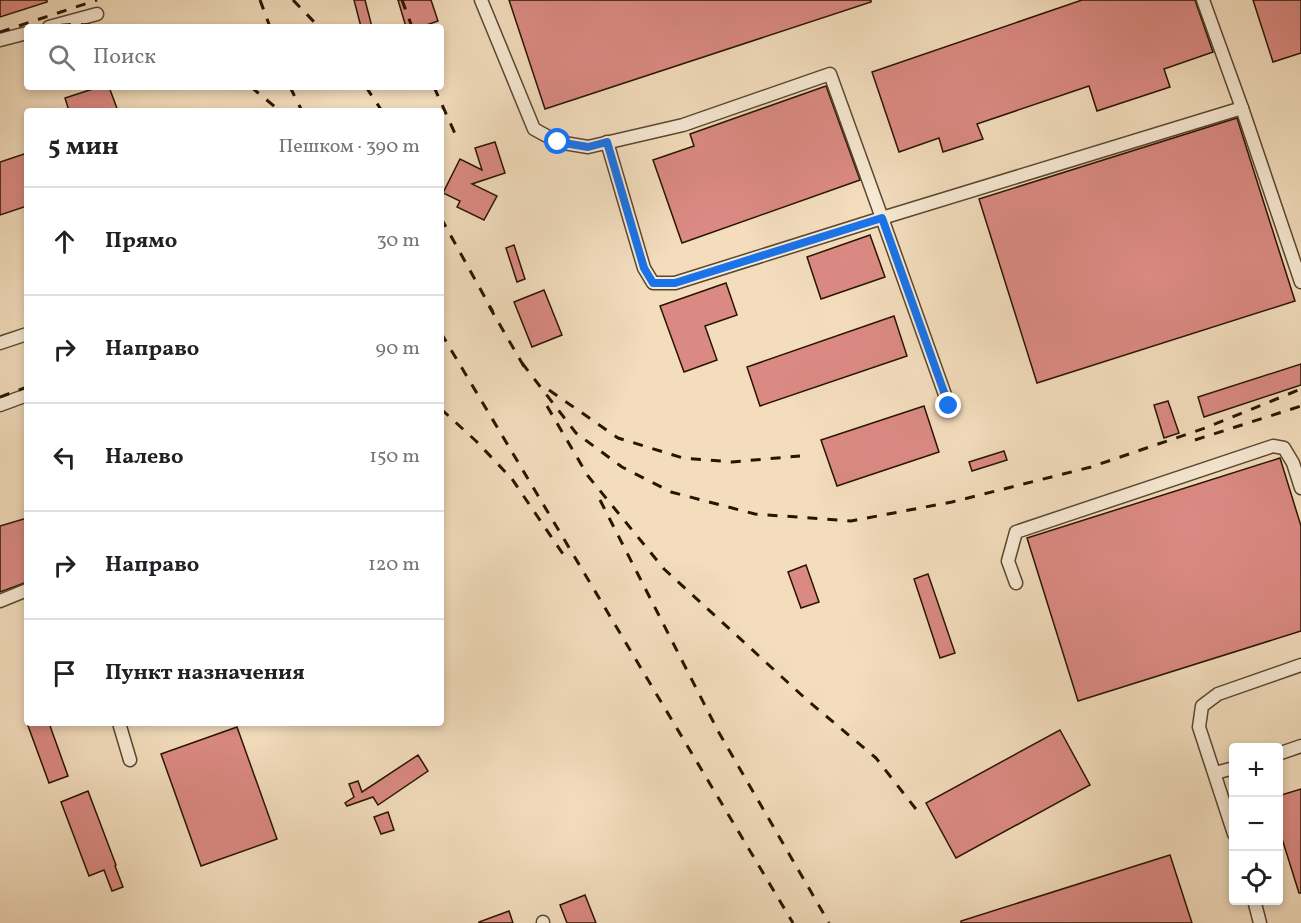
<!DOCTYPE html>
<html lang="ru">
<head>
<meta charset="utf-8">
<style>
	body { margin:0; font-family:Vollkorn,serif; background:#f2f2f2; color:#202124 }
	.controls { position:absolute; right:18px; bottom:18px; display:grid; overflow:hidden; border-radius:6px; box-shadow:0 3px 9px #0003 }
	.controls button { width:54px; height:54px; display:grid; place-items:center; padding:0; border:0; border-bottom:2px solid #e0e0e0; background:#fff; color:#202124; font:30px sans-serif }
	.stop { position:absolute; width:18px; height:18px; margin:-14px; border:4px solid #1a73e8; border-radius:50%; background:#fff }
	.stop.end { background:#1a73e8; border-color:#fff; box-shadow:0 2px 6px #0008 }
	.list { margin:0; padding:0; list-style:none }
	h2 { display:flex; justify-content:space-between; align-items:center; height:78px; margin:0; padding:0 24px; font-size:26px }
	h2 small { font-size:20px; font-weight:400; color:#757577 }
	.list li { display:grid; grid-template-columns:39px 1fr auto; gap:18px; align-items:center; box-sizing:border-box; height:108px; padding:0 24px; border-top:2px solid #e0e0e0 }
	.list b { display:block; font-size:22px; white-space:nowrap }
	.list em { font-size:20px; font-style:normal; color:#757577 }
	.icon { flex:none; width:33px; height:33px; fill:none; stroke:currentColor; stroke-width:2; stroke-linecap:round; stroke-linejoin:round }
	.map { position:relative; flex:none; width:1301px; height:923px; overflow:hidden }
	.search { position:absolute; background:#fff; box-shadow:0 3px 9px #0003; left:24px; top:24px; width:420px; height:66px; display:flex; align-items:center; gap:15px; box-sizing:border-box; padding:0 21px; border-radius:6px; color:#757577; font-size:22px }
	.panel { position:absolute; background:#fff; box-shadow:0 3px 9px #0003; left:24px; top:108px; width:420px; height:618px; border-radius:6px }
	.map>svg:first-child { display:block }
	.building { fill:#db8a83; stroke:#281500; stroke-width:1.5 }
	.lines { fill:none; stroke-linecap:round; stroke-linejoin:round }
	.minor-casing { stroke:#5b472f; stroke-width:15 }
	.minor { stroke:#f7e9d4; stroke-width:12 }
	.rail { stroke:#281500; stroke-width:3; stroke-dasharray:10 10; stroke-linecap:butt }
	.route { stroke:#1a73e8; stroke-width:8 }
</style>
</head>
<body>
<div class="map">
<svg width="1301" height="923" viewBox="0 0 1301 923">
	<rect width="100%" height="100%" fill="#f3ddbd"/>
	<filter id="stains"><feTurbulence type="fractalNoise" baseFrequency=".00333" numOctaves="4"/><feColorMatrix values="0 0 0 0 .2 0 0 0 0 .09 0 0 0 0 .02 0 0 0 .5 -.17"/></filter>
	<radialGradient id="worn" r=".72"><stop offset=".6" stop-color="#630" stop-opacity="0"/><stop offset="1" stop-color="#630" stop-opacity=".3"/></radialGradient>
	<!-- building -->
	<g class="building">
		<polygon points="0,0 47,0 47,2 0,17"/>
		<polygon points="354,0 365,0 372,27 361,27"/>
		<polygon points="398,0 431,0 438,21 421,27 406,27"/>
		<polygon points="509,0 871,0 871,2 545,109"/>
		<polygon points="1082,0 1195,0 1213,52 1164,69 1170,87 1097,111 1089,86 977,124 983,139 943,152 939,138 899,152 872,72"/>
		<polygon points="1253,0 1301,0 1301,53 1273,62"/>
		<polygon points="826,86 860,180 682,243 653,160 694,146 690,134"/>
		<polygon points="99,87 109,87 118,111 69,111 65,98"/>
		<polygon points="1237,118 1295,301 1037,383 979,199"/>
		<polygon points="495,142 505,173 472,184 497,196 484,220 457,207 460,201 443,193 460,159 482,170 475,148"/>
		<polygon points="27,153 27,206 0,215 0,162"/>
		<polygon points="870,235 885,277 821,299 807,257"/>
		<polygon points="514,245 525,279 517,282 506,248"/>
		<polygon points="726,283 737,315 705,326 717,360 684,372 660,306"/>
		<polygon points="544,290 562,335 532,347 514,302"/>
		<polygon points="894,316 907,356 760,406 747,367"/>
		<polygon points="1301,364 1301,385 1204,417 1198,397"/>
		<polygon points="1168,401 1179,433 1164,438 1154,405"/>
		<polygon points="924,406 939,452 837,486 821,440"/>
		<polygon points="1004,451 1007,460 972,471 969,462"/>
		<polygon points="1280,458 1301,526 1301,631 1078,701 1027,538"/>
		<polygon points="27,518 27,582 0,592 0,526"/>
		<polygon points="806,565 819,602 801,608 788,572"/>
		<polygon points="928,574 955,653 940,658 914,579"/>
		<polygon points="27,723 49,723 68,776 49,783"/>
		<polygon points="237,727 277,839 201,866 161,754"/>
		<polygon points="1060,730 1090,785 956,858 926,803"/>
		<polygon points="418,755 428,771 378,805 373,797 347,806 345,803 354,797 349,784 358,781 362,792"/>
		<polygon points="1301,789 1301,893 1299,893 1278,826 1278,796"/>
		<polygon points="88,791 116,865 115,866 123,887 112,891 104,870 89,876 61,802"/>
		<polygon points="388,812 394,830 381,834 374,817"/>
		<polygon points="1170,855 1192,923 961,923 961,921"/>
		<polygon points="585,895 596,923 567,923 560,905"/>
		<polygon points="509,911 513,923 479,923 479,922"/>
	</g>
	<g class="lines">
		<defs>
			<g id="minor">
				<polyline points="481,0 534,129 558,142 588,147 683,125 830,74 882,218 1242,108 1203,0"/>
				<polyline points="49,27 97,14"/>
				<polyline points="0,40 27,33"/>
				<polyline points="1242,108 1301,282"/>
				<polyline points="607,142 644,268 653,283 675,283 882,218 949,406"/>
				<polyline points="0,343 27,334"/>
				<polyline points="0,405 27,395"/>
				<polyline points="1016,583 1008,561 1016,532 1273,446 1284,448 1293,463 1301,488"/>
				<polyline points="0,601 27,590"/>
				<polyline points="119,723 130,760"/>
				<polyline points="1278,754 1301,746"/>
				<polyline points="1215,773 1234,768"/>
				<polyline points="1234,834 1199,727 1202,706 1218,694 1301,665"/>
				<polyline points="1254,900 1260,923"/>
				<polyline points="543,922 543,923"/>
			</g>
		</defs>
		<!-- minor casing -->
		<use href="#minor" class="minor-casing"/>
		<!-- minor -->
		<use href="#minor" class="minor"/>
		<!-- rail -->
		<g class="rail">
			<polyline points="260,0 270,27"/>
			<polyline points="293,0 319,27"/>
			<polyline points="402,0 412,27"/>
			<polyline points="41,27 76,24 115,27"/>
			<polyline points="0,32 97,0"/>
			<polyline points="251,87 280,111"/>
			<polyline points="290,87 302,111"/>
			<polyline points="366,87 382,111"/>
			<polyline points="434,87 457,138"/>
			<polyline points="441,218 493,312"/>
			<polyline points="489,306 526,370"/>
			<polyline points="441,333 793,923"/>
			<polyline points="522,363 576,433 622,467 671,492 755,514 851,521 952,502 1091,467 1205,428 1301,389"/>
			<polyline points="549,390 618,438 683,458 732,462 800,456"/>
			<polyline points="0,397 27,387"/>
			<polyline points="547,406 588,476 664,569 807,700 876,758 919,813"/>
			<polyline points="441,409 476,441 512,479 563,554"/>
			<polyline points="1195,440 1301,406"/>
			<polyline points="600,500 718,731 829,923"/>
		</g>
	</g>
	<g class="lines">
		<!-- route -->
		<polyline class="route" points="558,142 588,147 607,142 644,268 653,283 675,283 882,218 949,406"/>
	</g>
	<rect width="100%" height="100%" filter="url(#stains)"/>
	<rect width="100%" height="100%" fill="url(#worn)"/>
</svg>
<div class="controls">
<button>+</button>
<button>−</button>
<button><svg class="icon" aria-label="locate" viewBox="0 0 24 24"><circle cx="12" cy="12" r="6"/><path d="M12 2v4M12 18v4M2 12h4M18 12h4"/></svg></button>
</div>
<div class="stop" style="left:558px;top:142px"></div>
<div class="stop end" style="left:949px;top:406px"></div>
<div class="search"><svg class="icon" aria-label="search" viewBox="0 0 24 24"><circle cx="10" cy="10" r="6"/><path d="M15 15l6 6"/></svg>Поиск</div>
<section class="panel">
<h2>5 мин<small>Пешком · 390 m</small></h2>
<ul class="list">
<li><svg class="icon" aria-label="ahead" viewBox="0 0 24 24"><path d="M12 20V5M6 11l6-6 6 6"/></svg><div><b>Прямо</b></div><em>30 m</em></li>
<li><svg class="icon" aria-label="right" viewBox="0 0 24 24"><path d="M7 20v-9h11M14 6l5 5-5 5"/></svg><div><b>Направо</b></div><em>90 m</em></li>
<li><svg class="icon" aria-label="left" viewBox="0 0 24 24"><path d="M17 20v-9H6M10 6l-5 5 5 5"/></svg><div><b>Налево</b></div><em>150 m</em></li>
<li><svg class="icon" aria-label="right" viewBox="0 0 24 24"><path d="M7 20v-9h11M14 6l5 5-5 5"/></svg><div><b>Направо</b></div><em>120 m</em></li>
<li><svg class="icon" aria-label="arrive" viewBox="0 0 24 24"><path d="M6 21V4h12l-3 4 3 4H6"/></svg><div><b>Пункт назначения</b></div></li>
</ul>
</section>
</div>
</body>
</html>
